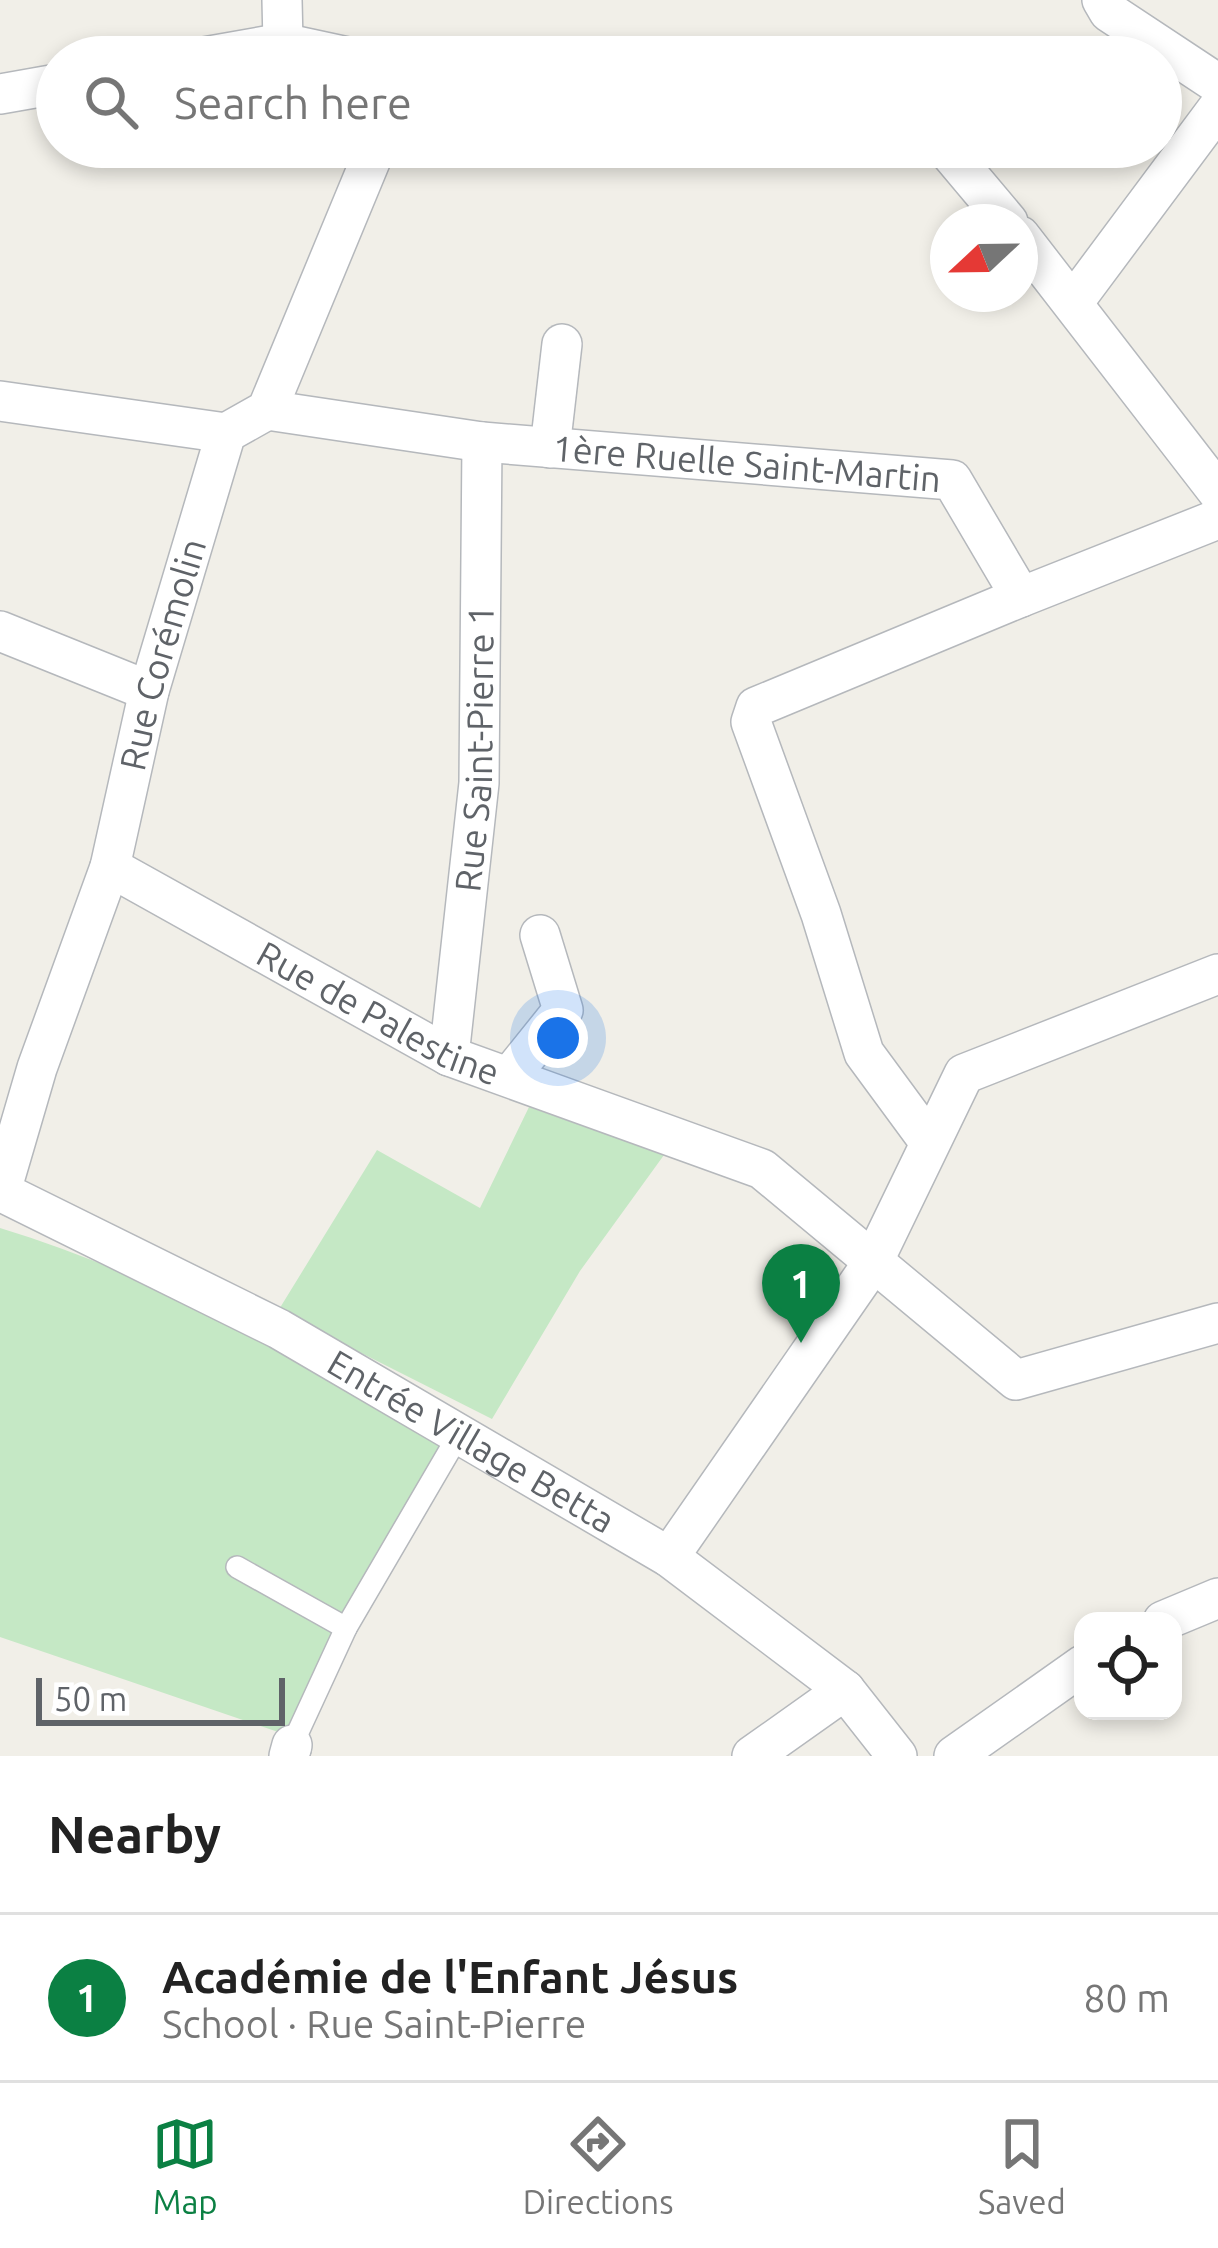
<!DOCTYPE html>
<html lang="en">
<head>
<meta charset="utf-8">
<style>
	body { margin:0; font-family:Ubuntu,sans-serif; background:#f2f2f2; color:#222 }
	.controls { position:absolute; right:36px; bottom:36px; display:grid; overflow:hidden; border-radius:24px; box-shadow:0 6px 18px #0003 }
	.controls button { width:108px; height:108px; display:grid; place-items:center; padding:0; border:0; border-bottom:3px solid #e0e0e0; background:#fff; color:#222; font:60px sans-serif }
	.compass { position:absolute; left:930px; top:204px; width:108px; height:108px; border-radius:50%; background:#fff; box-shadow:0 6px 18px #0003; rotate:248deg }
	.scale { position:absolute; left:36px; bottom:30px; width:249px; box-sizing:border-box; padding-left:12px; border:6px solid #5f6368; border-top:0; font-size:33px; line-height:42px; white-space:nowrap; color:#5f6368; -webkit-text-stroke:9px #fff; paint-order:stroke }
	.you { position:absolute; left:558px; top:1038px; width:42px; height:42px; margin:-30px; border:9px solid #fff; border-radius:50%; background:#1a73e8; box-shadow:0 0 0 18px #1a73e833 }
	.badge { display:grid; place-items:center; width:78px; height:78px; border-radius:50%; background:#0b8043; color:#fff; font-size:39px; font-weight:700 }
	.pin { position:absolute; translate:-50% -99px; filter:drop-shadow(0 3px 6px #0008) }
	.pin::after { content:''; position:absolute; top:63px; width:42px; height:36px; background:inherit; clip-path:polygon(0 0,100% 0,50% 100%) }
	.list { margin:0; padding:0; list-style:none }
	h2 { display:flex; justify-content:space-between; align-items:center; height:156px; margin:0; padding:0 48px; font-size:51px }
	h2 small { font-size:39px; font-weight:400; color:#767676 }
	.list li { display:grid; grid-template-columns:78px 1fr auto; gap:36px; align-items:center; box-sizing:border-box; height:168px; padding:0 48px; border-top:3px solid #e0e0e0 }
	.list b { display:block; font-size:45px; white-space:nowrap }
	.list p { margin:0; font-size:39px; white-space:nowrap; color:#767676 }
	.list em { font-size:39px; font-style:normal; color:#767676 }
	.icon { flex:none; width:66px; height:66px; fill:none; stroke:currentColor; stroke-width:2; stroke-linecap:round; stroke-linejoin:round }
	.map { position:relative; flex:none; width:1218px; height:1756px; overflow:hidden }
	.search { position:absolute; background:#fff; box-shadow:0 6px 18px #0003; left:36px; right:36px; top:36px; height:132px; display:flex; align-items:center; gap:30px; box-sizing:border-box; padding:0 42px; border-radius:66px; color:#767676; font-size:45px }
	.sheet { height:324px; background:#fff }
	nav { display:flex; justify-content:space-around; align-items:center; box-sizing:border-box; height:168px; border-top:3px solid #e0e0e0; background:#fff; font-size:33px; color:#767676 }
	nav a { display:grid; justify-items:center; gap:6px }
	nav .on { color:#0b8043 }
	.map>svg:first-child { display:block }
	.green { fill:#c5e8c5 }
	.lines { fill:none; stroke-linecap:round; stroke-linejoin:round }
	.service-casing { stroke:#b5b8bc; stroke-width:24 }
	.minor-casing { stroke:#b5b8bc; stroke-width:42 }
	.service { stroke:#fff; stroke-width:21 }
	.minor { stroke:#fff; stroke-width:39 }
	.labels { text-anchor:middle; stroke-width:10; stroke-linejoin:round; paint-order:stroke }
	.street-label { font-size:36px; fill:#5f6368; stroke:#fff }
</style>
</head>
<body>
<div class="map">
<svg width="1218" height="1756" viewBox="0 0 1218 1756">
	<rect width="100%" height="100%" fill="#f1efe8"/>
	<!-- green -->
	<g class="green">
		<polygon points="529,1107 664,1155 580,1271 492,1419 278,1311 377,1150 480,1208"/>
		<path d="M 0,1228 C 159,1277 312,1359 453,1447 L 284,1734 L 0,1637 Z"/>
	</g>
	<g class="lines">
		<defs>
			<g id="service">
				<polyline points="237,1567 346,1628"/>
				<polyline points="300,1750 292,1745 346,1628 461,1431"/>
			</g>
			<g id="minor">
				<polyline points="282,0 283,43"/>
				<polyline points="1102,0 1109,12 1218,84"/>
				<polyline points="204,57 283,43 348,57"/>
				<polyline points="0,94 57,84"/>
				<polyline points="945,147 1008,222"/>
				<polyline points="1020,236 1218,492"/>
				<polyline points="1075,300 1218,108"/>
				<polyline points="0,401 226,433"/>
				<path id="s1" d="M 267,410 L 482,442 L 952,480 L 1021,597 L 1218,519"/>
				<polyline points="550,448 562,344"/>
				<polyline points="0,631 149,691"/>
				<path id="s2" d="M 110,867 L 449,1056 L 762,1169 L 1016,1380 L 1218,1323"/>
				<path id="s3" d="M 449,1056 L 479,783 L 482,442"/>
				<polyline points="510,1076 563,1010 540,935"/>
				<polyline points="928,1140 864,1053 821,914 751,722 756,707 1021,597"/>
				<path id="s4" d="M 0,1191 L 279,1329 L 669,1557 L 845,1690 L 897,1756"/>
				<path id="s5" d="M 1,1191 L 37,1068 L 110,867 L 149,691 L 226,433 L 267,410 L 376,147"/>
				<polyline points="669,1557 872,1264 964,1074 1218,974"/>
				<polyline points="1163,1621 1218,1598"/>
				<polyline points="289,1756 292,1745"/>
				<polyline points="752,1756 845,1690"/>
				<polyline points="954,1756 1083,1665"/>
			</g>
		</defs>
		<!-- service casing -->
		<use href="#service" class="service-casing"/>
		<!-- minor casing -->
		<use href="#minor" class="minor-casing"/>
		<!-- service -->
		<use href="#service" class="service"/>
		<!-- minor -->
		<use href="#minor" class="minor"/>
	</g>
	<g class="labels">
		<!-- street labels -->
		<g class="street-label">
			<text dy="13" stroke="none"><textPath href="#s1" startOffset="483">1ère Ruelle Saint-Martin</textPath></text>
			<text dy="13" stroke="none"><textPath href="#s5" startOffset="561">Rue Corémolin</textPath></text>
			<text dy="13" stroke="none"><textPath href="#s3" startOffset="309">Rue Saint-Pierre 1</textPath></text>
			<text dy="13" stroke="none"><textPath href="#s2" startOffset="306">Rue de Palestine</textPath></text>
			<text dy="13" stroke="none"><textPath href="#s4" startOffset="534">Entrée Village Betta</textPath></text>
		</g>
	</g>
</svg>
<div class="controls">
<button><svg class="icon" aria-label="locate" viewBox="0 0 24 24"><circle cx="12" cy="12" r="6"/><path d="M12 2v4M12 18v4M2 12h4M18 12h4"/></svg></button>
</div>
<svg class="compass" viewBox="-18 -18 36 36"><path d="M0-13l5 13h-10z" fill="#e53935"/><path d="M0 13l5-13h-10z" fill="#767676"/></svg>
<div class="scale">50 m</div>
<div class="you"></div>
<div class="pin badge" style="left:801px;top:1343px">1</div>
<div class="search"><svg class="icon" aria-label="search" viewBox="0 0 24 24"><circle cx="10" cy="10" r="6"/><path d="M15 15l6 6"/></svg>Search here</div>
</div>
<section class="sheet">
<h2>Nearby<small></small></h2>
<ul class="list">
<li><span class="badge">1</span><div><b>Académie de l'Enfant Jésus</b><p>School · Rue Saint-Pierre</p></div><em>80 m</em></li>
</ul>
</section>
<nav>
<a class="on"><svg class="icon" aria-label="map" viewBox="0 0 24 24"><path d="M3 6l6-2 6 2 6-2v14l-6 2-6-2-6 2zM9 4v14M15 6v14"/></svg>Map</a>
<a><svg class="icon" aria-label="directions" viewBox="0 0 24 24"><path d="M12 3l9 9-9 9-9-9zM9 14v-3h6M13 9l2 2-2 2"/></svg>Directions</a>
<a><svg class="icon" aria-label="saved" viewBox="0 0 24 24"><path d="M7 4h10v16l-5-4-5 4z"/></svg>Saved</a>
</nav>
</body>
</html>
